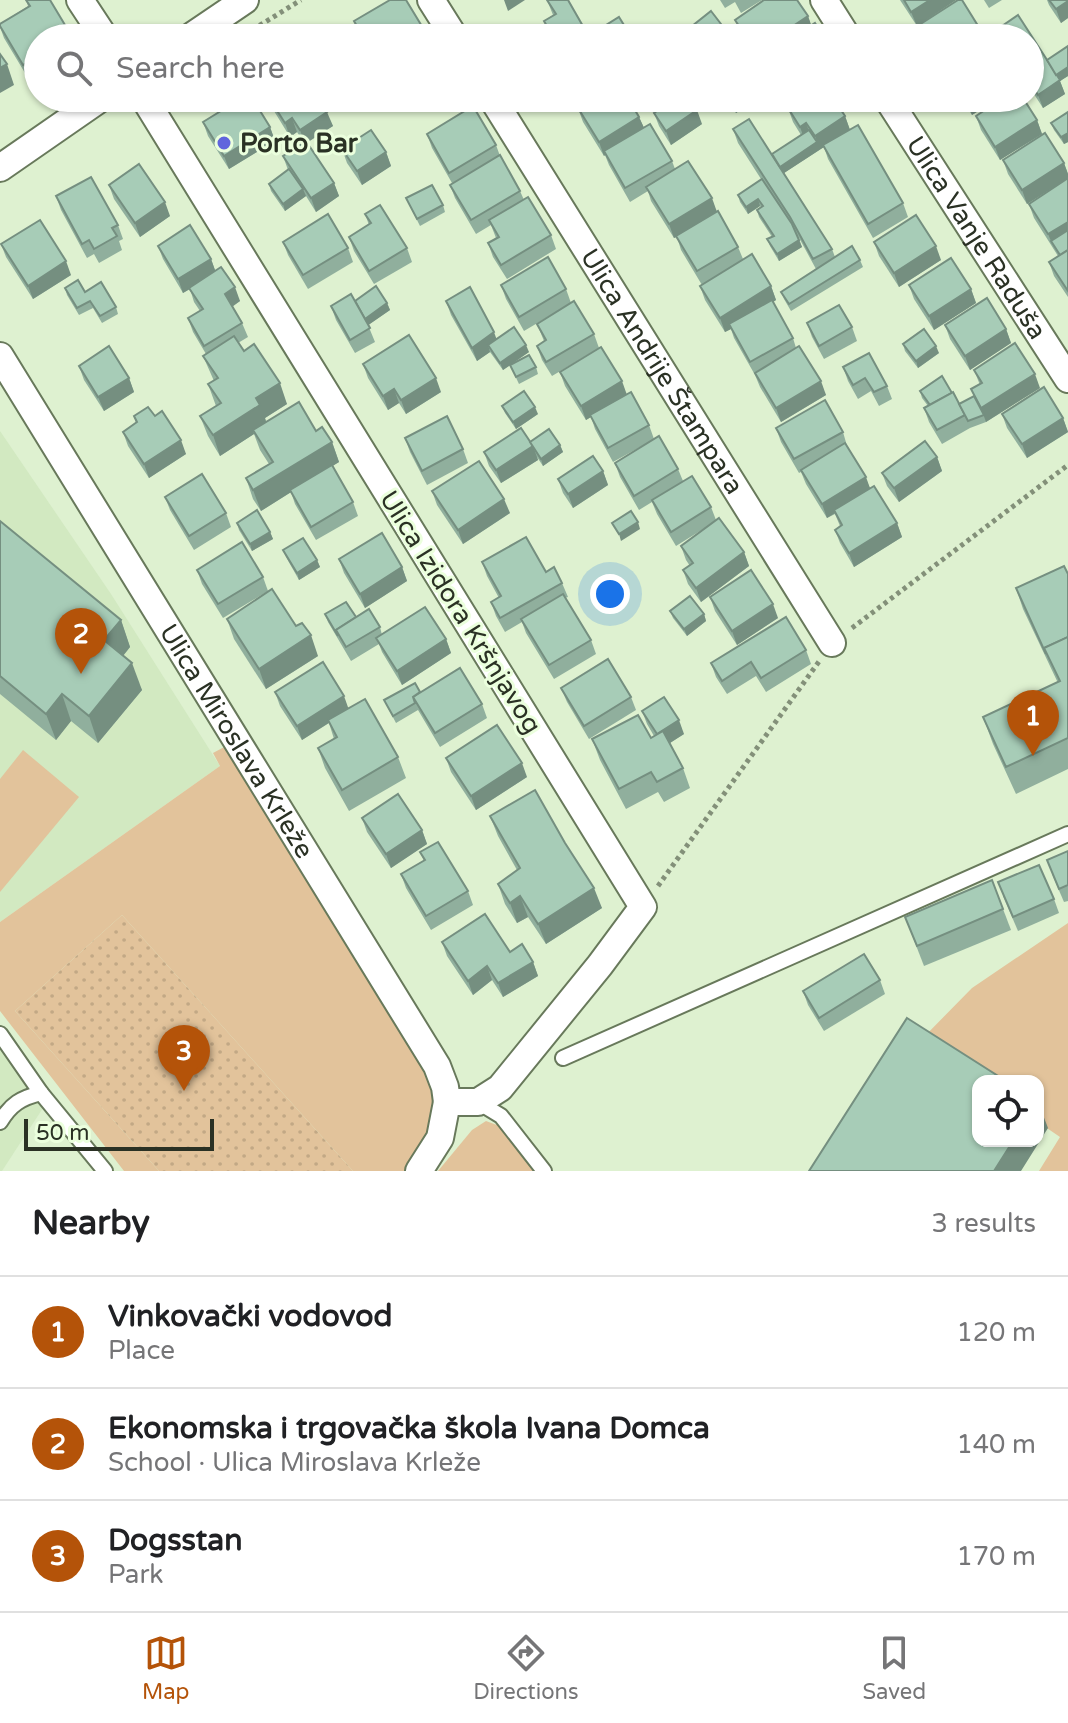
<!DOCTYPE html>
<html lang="en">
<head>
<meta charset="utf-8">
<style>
	body { margin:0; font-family:"Varela Round",sans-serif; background:#f2f2f2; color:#202124 }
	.controls { position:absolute; right:24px; bottom:24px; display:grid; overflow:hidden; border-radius:16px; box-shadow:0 2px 6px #0004 }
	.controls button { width:72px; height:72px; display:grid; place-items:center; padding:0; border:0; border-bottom:2px solid #e0e0e0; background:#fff; color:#202124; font:40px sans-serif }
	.scale { position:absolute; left:24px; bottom:20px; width:190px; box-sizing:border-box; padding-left:8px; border:4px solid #2a3124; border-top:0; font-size:22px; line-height:28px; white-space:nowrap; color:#2a3124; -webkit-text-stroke:6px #ebffdd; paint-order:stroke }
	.you { position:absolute; left:610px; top:594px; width:28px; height:28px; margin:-20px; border:6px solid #fff; border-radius:50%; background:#1a73e8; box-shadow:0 0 0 12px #1a73e833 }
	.badge { display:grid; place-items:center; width:52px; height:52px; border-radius:50%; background:#b45309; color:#fff; font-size:26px; font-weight:700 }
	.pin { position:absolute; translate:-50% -66px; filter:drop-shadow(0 2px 4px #0008) }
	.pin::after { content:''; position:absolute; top:42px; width:28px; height:24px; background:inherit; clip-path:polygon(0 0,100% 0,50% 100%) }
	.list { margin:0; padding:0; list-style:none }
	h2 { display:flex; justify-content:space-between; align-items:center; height:104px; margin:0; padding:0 32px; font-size:34px }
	h2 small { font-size:26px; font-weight:400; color:#757577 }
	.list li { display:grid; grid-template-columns:52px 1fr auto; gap:24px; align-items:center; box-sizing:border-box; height:112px; padding:0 32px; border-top:2px solid #e0e0e0 }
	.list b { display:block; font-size:30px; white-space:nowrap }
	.list p { margin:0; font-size:26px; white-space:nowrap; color:#757577 }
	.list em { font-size:26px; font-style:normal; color:#757577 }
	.icon { flex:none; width:44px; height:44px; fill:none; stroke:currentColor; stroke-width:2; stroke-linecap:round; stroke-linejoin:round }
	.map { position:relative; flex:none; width:1068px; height:1171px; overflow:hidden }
	.search { position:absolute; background:#fff; box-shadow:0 2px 6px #0004; left:24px; right:24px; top:24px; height:88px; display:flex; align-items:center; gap:20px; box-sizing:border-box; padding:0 28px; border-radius:44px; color:#757577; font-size:30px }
	.sheet { height:440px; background:#fff }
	nav { display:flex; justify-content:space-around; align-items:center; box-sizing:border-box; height:112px; border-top:2px solid #e0e0e0; background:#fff; font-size:22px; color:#757577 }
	nav a { display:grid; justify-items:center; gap:4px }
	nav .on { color:#b45309 }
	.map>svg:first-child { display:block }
	.built { fill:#d2e9c1 }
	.green { fill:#e2c39b }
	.park { fill:url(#park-dots) }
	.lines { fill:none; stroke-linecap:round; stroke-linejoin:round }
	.lane-casing { stroke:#68795b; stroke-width:18 }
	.street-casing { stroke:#68795b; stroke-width:30 }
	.path { stroke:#839079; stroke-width:5; stroke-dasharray:4 4; stroke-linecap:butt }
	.lane { stroke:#fff; stroke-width:14 }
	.street { stroke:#fff; stroke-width:26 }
	.wall { fill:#90af9d }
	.shaded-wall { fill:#758f80 }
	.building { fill:#a7ccb7; stroke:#758f80; stroke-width:2 }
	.poi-dot { fill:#6065dd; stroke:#ebffdd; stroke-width:3 }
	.labels { text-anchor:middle; stroke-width:6; stroke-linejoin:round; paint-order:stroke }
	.poi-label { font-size:26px; font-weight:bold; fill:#2a3124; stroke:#ebffdd; text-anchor:start }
	.street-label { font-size:26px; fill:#2a3124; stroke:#ebffdd }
</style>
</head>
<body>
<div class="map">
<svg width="1068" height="1171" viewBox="0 0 1068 1171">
	<defs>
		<pattern id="park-dots" width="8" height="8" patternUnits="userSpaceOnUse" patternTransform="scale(2)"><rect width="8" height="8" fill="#e2c39b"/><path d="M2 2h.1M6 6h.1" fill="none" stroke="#c2a885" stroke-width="1.8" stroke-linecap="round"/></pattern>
	</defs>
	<rect width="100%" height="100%" fill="#def1d0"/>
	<!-- built -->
	<g class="built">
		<polygon points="0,431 111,594 220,766 0,922"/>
		<polygon points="0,1048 43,1108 2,1171 0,1171"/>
	</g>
	<!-- green -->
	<g class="green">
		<path d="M 228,745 L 432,1078 C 436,1114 427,1143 405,1171 L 353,1171 L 122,915 L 15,1011 L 159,1171 L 124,1171 L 0,1011 L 0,922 L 220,766 L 213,753 Z"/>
		<polygon points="23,750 79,797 0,892 0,779"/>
		<polygon points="1068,923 1068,1171 1039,1171 1060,1137 1038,1122 1038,1081 978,1081 917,1044 972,988"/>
		<polygon points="486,1121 505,1128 535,1171 438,1171 472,1130"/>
	</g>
	<!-- park -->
	<polygon class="park" points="122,915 353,1171 159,1171 15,1011"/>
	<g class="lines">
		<defs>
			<g id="lane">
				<polyline points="0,1034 41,1093 105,1171"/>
				<polyline points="563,1058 1068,834"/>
				<polyline points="478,1102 501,1116 544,1171"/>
				<path d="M 0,1122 C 11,1104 21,1098 41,1093"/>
			</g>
			<g id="street">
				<polyline points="80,0 105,38"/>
				<polyline points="431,0 455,38"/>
				<polyline points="824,0 848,38"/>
				<polyline points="189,38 245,0"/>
				<path id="s1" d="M 492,98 L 832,643"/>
				<path id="s2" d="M 887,98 L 1068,379"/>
				<polyline points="0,168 101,98"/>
				<path id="s3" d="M 0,356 L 437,1066 L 445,1087 L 447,1102 L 478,1102 L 500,1088 L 600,965 L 643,907 L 144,98"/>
				<polyline points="419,1171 440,1138 447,1102"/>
			</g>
		</defs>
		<!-- lane casing -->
		<use href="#lane" class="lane-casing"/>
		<!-- street casing -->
		<use href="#street" class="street-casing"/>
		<!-- path -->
		<g class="path">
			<polyline points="239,38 301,0"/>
			<polyline points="852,628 1068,465"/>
			<polyline points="658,886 820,660"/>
		</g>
		<!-- lane -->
		<use href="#lane" class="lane"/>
		<!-- street -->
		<use href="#street" class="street"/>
	</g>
	<!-- wall -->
	<g class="wall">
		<polygon points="26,0 71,35 72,38 38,38 38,72 28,78 4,38 0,27 0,24 28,6"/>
		<polygon points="547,0 584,28 588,38 551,38 544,21 553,15"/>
		<polygon points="720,0 762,0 741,13 735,2 725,8"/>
		<polygon points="900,0 956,0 917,26"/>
		<polygon points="984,0 1002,0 989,8"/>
		<polygon points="1047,0 1068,0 1068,18 1061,23 1049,5"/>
		<polygon points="1018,15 1047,60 1068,46 1068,76 1060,81 1065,94 1043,108 1030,88 1030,38 1006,38 1002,26"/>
		<polygon points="808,16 811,26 825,38 743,38 735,20"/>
		<polygon points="354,21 426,33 427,38 360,38"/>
		<polygon points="266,98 318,98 333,126 307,142 334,183 339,196 316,212 306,196 285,211 271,191 269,184 288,170 283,156 304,143 297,132 290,137"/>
		<polygon points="570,98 628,98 639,117 644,128 672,161 675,169 717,212 738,247 743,259 771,286 776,300 773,302 793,338 796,348 826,395 781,422 760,387 755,375 734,338 731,329 725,332 705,300 700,286 702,285 681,250 677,237 674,238 651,201 648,191 630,202 609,165 605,155 604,156 583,122 579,111"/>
		<polygon points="707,98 759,98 736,113 729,103 717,112"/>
		<polygon points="771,98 800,98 780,111"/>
		<polygon points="961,98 999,98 972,115"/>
		<polygon points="788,108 845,116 850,130 903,203 908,217 873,238 828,159 824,147 784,173 832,249 835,257 860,260 863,267 791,311 784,299 781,292 816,269 798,236 802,247 779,261 770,246 767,239 772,237 759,217 757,210 761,207 760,206 748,214 740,202 738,195 761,179 738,143 733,129 772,154 801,135 793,122"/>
		<polygon points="1068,112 1068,142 1064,144 1054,130 1051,123"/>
		<polygon points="654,113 702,124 671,145 659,126"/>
		<polygon points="976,116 1037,120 1042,134 1000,160 981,130"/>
		<polygon points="203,122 270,127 275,141 229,169 208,136"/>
		<polygon points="427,134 496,145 500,156 520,191 524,200 551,235 556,249 507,279 493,257 488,243 496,238 491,225 476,234 455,198 450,185 452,183 432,148"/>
		<polygon points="342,149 386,152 391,166 362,185 347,163"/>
		<polygon points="1003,160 1064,163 1068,174 1068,178 1027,204 1008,174"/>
		<polygon points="1068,178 1068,297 1054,276 1049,262 1058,256 1034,218 1029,204"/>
		<polygon points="109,185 170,216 140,237 114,199"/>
		<polygon points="56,196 118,225 123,239 119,241 122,250 99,263 94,254 87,258 61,210"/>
		<polygon points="406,198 443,205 445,212 420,226"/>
		<polygon points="365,214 407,248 412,262 374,284 354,251 349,237 369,225"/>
		<polygon points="283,242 348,248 353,262 308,289 288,255"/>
		<polygon points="874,242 941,260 899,287 879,256"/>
		<polygon points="1,244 71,275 33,299 6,257"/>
		<polygon points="158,246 211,259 215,270 240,301 232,307 242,323 248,337 238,343 287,404 265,418 266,422 316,431 332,442 339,462 332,466 353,502 358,516 316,540 295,504 291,492 261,511 253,499 246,478 269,464 260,450 254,434 220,456 208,436 200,416 216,406 208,384 214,381 203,356 206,354 193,332 188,318 200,311 194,302 190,289 183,293 163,259"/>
		<polygon points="501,285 566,289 571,303 594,334 599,348 552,376 542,360 537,346 544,341 537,324 561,309 524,331 506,299"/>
		<polygon points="909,285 971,289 976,303 934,330 914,299"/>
		<polygon points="65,288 85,292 116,307 118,314 102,323 93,308 79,315 67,295"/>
		<polygon points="354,301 387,303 390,310 368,325 375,342 355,353 336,320 331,306"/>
		<polygon points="446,301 497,339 529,352 503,370 490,352 477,361 451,315"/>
		<polygon points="807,323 852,327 857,341 824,359 812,337"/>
		<polygon points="945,325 1006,329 1011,343 970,370 950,339"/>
		<polygon points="903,344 939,353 918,368 905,351"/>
		<polygon points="363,364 441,392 406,414 399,403 388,410 368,378"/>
		<polygon points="510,365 536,367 538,374 519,384"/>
		<polygon points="79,366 129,378 134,392 104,411 84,380"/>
		<polygon points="843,367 887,386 892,399 879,406 871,391 858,399 848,381"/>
		<polygon points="974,370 1040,388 986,422 970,428 942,444 929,422 924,408 928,406 922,398 920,391 959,404 974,396 971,389 980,385"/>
		<polygon points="560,372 626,394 649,425 654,439 678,469 683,481 711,507 716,520 744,552 749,566 701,602 688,584 683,570 690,566 686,560 681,546 708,526 676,546 657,514 652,502 639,510 620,477 615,463 651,441 613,462 595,429 591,417 586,420 565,386"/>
		<polygon points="502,406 538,414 516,429 505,413"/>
		<polygon points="1002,414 1063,418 1068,432 1027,458 1007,428"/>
		<polygon points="134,416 155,416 186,454 149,478 128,446 123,432 136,423"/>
		<polygon points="776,428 843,432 847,446 870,488 897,523 902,537 854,567 840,543 835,530 840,526 835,514 827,518 806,484 801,472 799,473 781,442"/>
		<polygon points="405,438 463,449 468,463 427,485 410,452"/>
		<polygon points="530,442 560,445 563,452 543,466 537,457 538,460 501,483 489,466 484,452"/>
		<polygon points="937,457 942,471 899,502 887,486 882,473"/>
		<polygon points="603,471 608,485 573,508 563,493 558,479"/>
		<polygon points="432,491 510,513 463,544 437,505"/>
		<polygon points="165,497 226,513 231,527 194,550 170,510"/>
		<polygon points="0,521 121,620 130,647 123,656 142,690 98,743 71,721 56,740 0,694"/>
		<polygon points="237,523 270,532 273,539 252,551 239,530"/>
		<polygon points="283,550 317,560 320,567 299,580 286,557"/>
		<polygon points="339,559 402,567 407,581 365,608 344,573"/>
		<polygon points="482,562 546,572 562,583 568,597 565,598 591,640 596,654 554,679 526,633 522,622 505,632 496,616 491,602 499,598 487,576"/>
		<polygon points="197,570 263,577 268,591 223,618 202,584"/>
		<polygon points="1068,574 1068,769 1016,794 993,744 983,717 1058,683 1023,609 1016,588"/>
		<polygon points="710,597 778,618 737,645 715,611"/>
		<polygon points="670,611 704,614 706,621 687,636 673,618"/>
		<polygon points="325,614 356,617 380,627 382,635 446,639 451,653 402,685 382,652 379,644 351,661 328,622"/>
		<polygon points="227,619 318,656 266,689 234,639"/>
		<polygon points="806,650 811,664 766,692 756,676 727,694 716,677 711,663"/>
		<polygon points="561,688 631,697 636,710 589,739 567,702"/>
		<polygon points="275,692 349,708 398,757 406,778 349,811 325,768 318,748 334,739 329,723 302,740 280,706"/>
		<polygon points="420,692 482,704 487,718 440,747 418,710 396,723 384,700"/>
		<polygon points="642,711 684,734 670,743 683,768 690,788 664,802 658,792 626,809 600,760 592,739 651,738 654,736 647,724"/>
		<polygon points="446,758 527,777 476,810 451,772"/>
		<polygon points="490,816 602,908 546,944 528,917 517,923 505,904 498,884 517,870 498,836"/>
		<polygon points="362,818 422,830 427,844 391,868 367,832"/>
		<polygon points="1068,851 1068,901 1064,902 1052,874"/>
		<polygon points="420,852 468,891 473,905 431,930 406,888 401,874 424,861"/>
		<polygon points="1003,896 1054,899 1059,913 1018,931"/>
		<polygon points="1003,909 1011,930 924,966 905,917"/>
		<polygon points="442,942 510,952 533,962 538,976 503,997 492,980 473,995 447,956"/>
		<polygon points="880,980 885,994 824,1031 808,1005 803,991"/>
	</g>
	<!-- shaded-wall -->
	<g class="shaded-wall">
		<polygon points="504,0 525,0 508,11"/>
		<polygon points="930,0 956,0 917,26 911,12"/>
		<polygon points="1068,1 1068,18 1061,23 1056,9"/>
		<polygon points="808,16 813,30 801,38 775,38"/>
		<polygon points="721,24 726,38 707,38 706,36"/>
		<polygon points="980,29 984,38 966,38"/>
		<polygon points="627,30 629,37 627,38 613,38"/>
		<polygon points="7,64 14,85 0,93 0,68"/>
		<polygon points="1068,67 1068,76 1060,81 1065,94 1043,108 1038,95 1055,75"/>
		<polygon points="574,98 598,98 579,111"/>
		<polygon points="712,98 727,98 729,103 717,112"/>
		<polygon points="733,98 759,98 736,113 731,100"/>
		<polygon points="775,98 800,98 780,111"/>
		<polygon points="972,98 999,98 972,115 967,101"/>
		<polygon points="697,110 702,124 671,145 666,131"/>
		<polygon points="327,112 333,126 305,144 300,130"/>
		<polygon points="845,116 850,130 781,175 778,168 817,142 815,136"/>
		<polygon points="639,117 645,130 604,151 605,155 604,156 599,142"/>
		<polygon points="292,118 297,132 290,137 285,123"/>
		<polygon points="1037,120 1042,134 1000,160 995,147"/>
		<polygon points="806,123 811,137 805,141 800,127"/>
		<polygon points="270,127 275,141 229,169 224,156"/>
		<polygon points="1068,133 1068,142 1064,144 1061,137"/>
		<polygon points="386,152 391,166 362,185 357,171"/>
		<polygon points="1064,163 1068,174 1068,178 1027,204 1022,190"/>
		<polygon points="334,183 339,196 316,212 311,198"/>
		<polygon points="303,189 306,196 285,211 283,204"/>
		<polygon points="712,198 717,212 674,238 669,224"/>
		<polygon points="758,199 760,206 748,214 746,207"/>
		<polygon points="165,202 170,216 140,237 135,223"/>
		<polygon points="1068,222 1068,239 1051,241 1048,234"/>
		<polygon points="799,240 802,247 779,261 777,254"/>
		<polygon points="936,246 941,260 899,287 894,273"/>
		<polygon points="211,259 216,273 183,293 178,279"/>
		<polygon points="66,261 71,275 33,299 28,286"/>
		<polygon points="771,286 776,300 732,328 729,324 731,329 725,332 720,318"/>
		<polygon points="235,287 240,301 230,308 225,294"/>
		<polygon points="971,289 976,303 934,330 929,316"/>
		<polygon points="387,303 390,310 367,326 364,319"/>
		<polygon points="1006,329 1011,343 970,370 965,356"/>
		<polygon points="494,332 499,346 488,345 490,352 477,361 472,348"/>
		<polygon points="526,345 529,352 503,370 500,363"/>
		<polygon points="936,346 939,353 918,368 916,361"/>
		<polygon points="1035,374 1040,388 986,422 981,408"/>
		<polygon points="129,378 134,392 104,411 98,397"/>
		<polygon points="436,378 441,392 406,414 401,400"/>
		<polygon points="622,381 627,395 586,420 581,406"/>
		<polygon points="821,381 826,395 781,422 776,408"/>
		<polygon points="280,383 287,404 265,418 267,425 253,430 254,434 220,456 213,435 256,398"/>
		<polygon points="394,389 399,403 388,410 383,396"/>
		<polygon points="535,407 538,414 516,429 513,422"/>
		<polygon points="1063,418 1068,432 1027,458 1022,444"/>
		<polygon points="181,440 186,454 149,478 144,464"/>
		<polygon points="332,442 339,462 261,511 253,490"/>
		<polygon points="560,445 563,452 543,466 541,459"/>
		<polygon points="533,446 538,460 501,483 496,470"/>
		<polygon points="937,457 942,471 899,502 894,488"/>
		<polygon points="603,471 608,485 573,508 568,494"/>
		<polygon points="866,477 871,491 827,518 822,504"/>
		<polygon points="504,499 510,513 463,544 458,530"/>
		<polygon points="638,522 640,529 621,541 619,534"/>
		<polygon points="897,523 902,537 854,567 849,553"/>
		<polygon points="270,532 273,539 252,551 250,544"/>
		<polygon points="744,552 749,566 701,602 696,588"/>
		<polygon points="317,560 320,567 299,580 297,573"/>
		<polygon points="402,567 407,581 365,608 360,594"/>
		<polygon points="773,604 778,618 737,645 732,631"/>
		<polygon points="704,614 706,621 687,636 684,629"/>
		<polygon points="121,620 130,647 114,667 104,640"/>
		<polygon points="311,635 318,656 266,689 259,669"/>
		<polygon points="446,639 451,653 402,685 397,671"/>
		<polygon points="132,663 142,690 98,743 89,716"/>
		<polygon points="62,694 71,721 56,740 46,714"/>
		<polygon points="344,696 349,710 302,740 297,726"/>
		<polygon points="679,720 684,734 662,748 657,734"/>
		<polygon points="522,763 527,777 476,810 471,796"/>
		<polygon points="422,830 427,844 391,868 386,854"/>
		<polygon points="594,888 602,908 546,944 538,924"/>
		<polygon points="520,896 528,917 517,923 510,903"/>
		<polygon points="533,962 538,976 503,997 498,983"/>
		<polygon points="487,966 492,980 473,995 468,981"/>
		<polygon points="1038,1102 1048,1128 1021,1171 994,1171 1013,1141 1038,1141"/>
	</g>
	<!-- building -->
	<g class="building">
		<polygon points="26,0 50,0 71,35 67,38 38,38 38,56 23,65 0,26 0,24 30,6"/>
		<polygon points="390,0 406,0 426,33 418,38 364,38 354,21"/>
		<polygon points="547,0 568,0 584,28 567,38 554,38 544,21 556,14"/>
		<polygon points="764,0 797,0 808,16 775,38 747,38 735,20"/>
		<polygon points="904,0 930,0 911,12"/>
		<polygon points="958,0 962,0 980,29 966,38 928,38 919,25"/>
		<polygon points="1049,0 1068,0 1068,1 1056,9"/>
		<polygon points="711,11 721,24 706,36 708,38 677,38"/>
		<polygon points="1018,15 1060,80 1038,95 1030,82 1030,38 1010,38 1002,26"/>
		<polygon points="619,17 627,30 613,38 603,38 598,30"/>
		<polygon points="815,23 825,38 792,38"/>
		<polygon points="1068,46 1068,67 1056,75 1047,60"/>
		<polygon points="0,54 7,64 0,68"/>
		<polygon points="242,98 252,98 270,127 224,156 203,122"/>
		<polygon points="269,98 318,98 327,112 300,130 292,118 285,123"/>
		<polygon points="594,98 628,98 639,117 599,142 578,108"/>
		<polygon points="676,98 689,98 697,110 666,131 654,113"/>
		<polygon points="804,98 833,98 845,116 815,136 806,123 800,127 788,108"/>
		<polygon points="1003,98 1023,98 1037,120 995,147 976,116"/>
		<polygon points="473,106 496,145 449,173 427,134"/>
		<polygon points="1068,112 1068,133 1061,137 1051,123"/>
		<polygon points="749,119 832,249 813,259 790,217 733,129"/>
		<polygon points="650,124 672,161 625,188 604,151"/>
		<polygon points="858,125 903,203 868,224 823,145"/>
		<polygon points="371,130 386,152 357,171 342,149"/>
		<polygon points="809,130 817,142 780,167 772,154"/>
		<polygon points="1045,133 1064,163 1022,190 1003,160"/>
		<polygon points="306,141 334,183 311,198 283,156"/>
		<polygon points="500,155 520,191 471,220 450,185"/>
		<polygon points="688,161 712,198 669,224 646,187"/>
		<polygon points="139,164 165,202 135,223 109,185"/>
		<polygon points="289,169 303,189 283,204 269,184"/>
		<polygon points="91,177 118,225 112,228 117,236 94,249 89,240 82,244 56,196"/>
		<polygon points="1068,178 1068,222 1048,234 1029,204"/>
		<polygon points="762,179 792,224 799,240 777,254 767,239 774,236 757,210 763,206 758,199 746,207 738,195"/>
		<polygon points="432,185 443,205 417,219 406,198"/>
		<polygon points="528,197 551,235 501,265 488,243 499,237 489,220"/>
		<polygon points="380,205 407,248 369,271 349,237 371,223 365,214"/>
		<polygon points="718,211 738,247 697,271 676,236"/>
		<polygon points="328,214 348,248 303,275 283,242"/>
		<polygon points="916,215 936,246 894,273 874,242"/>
		<polygon points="40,220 66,261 28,286 1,244"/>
		<polygon points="190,225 211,259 178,279 158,246"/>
		<polygon points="1068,230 1068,250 1060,255 1051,241"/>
		<polygon points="852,246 860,260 789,304 781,292"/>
		<polygon points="1068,250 1068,291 1049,262"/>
		<polygon points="752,254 771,286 720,318 700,286"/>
		<polygon points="548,257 566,289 519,317 501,285"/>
		<polygon points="951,258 971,289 929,316 909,285"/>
		<polygon points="221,267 235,287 225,294 242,323 204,346 188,318 203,309 189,288"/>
		<polygon points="78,280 85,292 101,282 116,307 100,316 90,301 77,308 65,288"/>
		<polygon points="376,286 387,303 365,319 355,301"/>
		<polygon points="470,287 494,332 472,348 446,301"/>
		<polygon points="351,294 370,328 350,340 331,306"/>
		<polygon points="987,298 1006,329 965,356 945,325"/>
		<polygon points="772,300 793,338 750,362 729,324"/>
		<polygon points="574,301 594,334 546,362 537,346 546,340 537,324"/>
		<polygon points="839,305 852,327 819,346 807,323"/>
		<polygon points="514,327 526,345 500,363 488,345"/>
		<polygon points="924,329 936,346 916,361 903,344"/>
		<polygon points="409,335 436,378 401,400 394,389 383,396 363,364"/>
		<polygon points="234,336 244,351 254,344 280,383 256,398 260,405 213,435 200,416 221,403 208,384 218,378 203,356"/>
		<polygon points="1015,343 1035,374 981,408 971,389 982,383 974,370"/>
		<polygon points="109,346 129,378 98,397 79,366"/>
		<polygon points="799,346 821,381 776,408 755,373"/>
		<polygon points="601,347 622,381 581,406 560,372"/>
		<polygon points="869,353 887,386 874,392 865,378 853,385 843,367"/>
		<polygon points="529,355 536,367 516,377 510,365"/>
		<polygon points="942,376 952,393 930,405 920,391"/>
		<polygon points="1044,387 1063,418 1022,444 1002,414"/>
		<polygon points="524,391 535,407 513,422 502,406"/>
		<polygon points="631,392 649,425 608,448 590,415"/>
		<polygon points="953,392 965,415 937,430 924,408"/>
		<polygon points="974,396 984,415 968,421 959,404"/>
		<polygon points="825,400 843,432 794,459 776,428"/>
		<polygon points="299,402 316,431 322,427 332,442 253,490 246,478 273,462 253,430"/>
		<polygon points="148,407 155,416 162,411 181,440 144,464 123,432 137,422 134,416"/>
		<polygon points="447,416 463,449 422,471 405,438"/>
		<polygon points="521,428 533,446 496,470 484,452"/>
		<polygon points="549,429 560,445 541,459 530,442"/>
		<polygon points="659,436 678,469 634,496 615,463"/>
		<polygon points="925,441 937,457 894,488 882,473"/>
		<polygon points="845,443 866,477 822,504 801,470"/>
		<polygon points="593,456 603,471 568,494 558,479"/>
		<polygon points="479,461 504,499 458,530 432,491"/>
		<polygon points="332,465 353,502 311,527 290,490"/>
		<polygon points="202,474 226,513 189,536 165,497"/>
		<polygon points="692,476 711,507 671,532 652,500"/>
		<polygon points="874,486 897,523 849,553 835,530 842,525 834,510"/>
		<polygon points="257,510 270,532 250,544 237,523"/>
		<polygon points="631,511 638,522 619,534 612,523"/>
		<polygon points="719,518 744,552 696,588 683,570 693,563 681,546"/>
		<polygon points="0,521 121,620 104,640 132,663 89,716 62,694 46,714 0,676"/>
		<polygon points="382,533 402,567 360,594 339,559"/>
		<polygon points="526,537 546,572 554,567 562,583 500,618 491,602 501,596 482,562"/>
		<polygon points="303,538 317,560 297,573 283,550"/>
		<polygon points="242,542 263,577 218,604 197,570"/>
		<polygon points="1064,566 1068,574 1068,637 1044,648 1046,654 1016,588"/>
		<polygon points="751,570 773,604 732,631 710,597"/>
		<polygon points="272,589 296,626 302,623 311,635 259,669 227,619"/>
		<polygon points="563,594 591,640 549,665 521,619"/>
		<polygon points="690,596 704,614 684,629 670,611"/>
		<polygon points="346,602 356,617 336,630 338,636 325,614"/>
		<polygon points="425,607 446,639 397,671 376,638"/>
		<polygon points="369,609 380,627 346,647 336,630"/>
		<polygon points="786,617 806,650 761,678 751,662 722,681 711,663"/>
		<polygon points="1068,637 1068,738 1006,767 983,717 1060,681 1044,648"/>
		<polygon points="608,659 631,697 584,726 561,688"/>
		<polygon points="323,662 344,696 297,726 275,692"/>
		<polygon points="460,668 482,704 435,733 413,697"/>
		<polygon points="415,683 420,692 413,697 415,703 393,716 384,700"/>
		<polygon points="664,697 679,720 657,734 642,711"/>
		<polygon points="365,699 398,757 342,790 318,748 337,737 328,720"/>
		<polygon points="638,715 651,738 663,731 683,768 657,782 651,772 619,789 592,739"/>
		<polygon points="497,725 522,763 471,796 446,758"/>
		<polygon points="535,790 565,843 594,888 538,924 520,896 510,903 498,884 520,868 490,816"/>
		<polygon points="398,794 422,830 386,854 362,818"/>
		<polygon points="438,842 468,891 426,916 401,874 425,860 420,852"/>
		<polygon points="1068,851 1068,885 1059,889 1047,860"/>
		<polygon points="1039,865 1054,899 1013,917 998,882"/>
		<polygon points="992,880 1003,909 917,946 905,917"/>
		<polygon points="485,914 510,952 522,944 533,962 498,983 487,966 468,981 442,942"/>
		<polygon points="864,954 880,980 819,1018 803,991"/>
		<polygon points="907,1018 1006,1081 978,1081 978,1141 1013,1141 994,1171 809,1171"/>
	</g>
	<!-- markers -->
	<circle class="poi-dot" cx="224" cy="143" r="8"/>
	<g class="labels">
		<!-- poi labels -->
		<g class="poi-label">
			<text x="240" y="152">Porto Bar</text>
		</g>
		<!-- street labels -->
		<g class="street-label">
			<text dy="9" stroke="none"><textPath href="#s2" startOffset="166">Ulica Vanje Raduša</textPath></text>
			<text dy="9" stroke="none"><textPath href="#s1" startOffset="322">Ulica Andrije Štampara</textPath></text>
			<text transform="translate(461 612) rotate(58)" y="9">Ulica Izidora Kršnjavog</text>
			<text dy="9" stroke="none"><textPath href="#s3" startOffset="452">Ulica Miroslava Krleže</textPath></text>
		</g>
	</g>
</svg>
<div class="controls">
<button><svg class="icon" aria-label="locate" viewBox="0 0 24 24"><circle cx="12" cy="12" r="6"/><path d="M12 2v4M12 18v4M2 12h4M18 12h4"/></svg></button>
</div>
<div class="scale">50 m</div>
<div class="you"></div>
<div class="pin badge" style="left:1033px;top:756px">1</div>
<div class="pin badge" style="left:81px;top:674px">2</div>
<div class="pin badge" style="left:184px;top:1091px">3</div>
<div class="search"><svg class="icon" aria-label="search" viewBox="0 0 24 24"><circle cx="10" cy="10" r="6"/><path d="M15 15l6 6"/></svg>Search here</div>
</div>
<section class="sheet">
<h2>Nearby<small>3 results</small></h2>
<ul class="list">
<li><span class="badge">1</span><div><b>Vinkovački vodovod</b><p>Place</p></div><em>120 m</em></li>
<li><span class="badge">2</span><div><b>Ekonomska i trgovačka škola Ivana Domca</b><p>School · Ulica Miroslava Krleže</p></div><em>140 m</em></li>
<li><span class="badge">3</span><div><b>Dogsstan</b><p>Park</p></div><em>170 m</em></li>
</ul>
</section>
<nav>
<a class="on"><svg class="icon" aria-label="map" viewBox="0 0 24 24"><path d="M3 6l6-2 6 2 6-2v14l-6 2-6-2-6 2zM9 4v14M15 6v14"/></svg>Map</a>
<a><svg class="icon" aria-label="directions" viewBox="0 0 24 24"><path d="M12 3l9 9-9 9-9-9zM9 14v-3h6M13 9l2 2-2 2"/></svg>Directions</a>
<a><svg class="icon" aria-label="saved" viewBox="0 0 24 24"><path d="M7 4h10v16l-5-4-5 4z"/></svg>Saved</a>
</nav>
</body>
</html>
